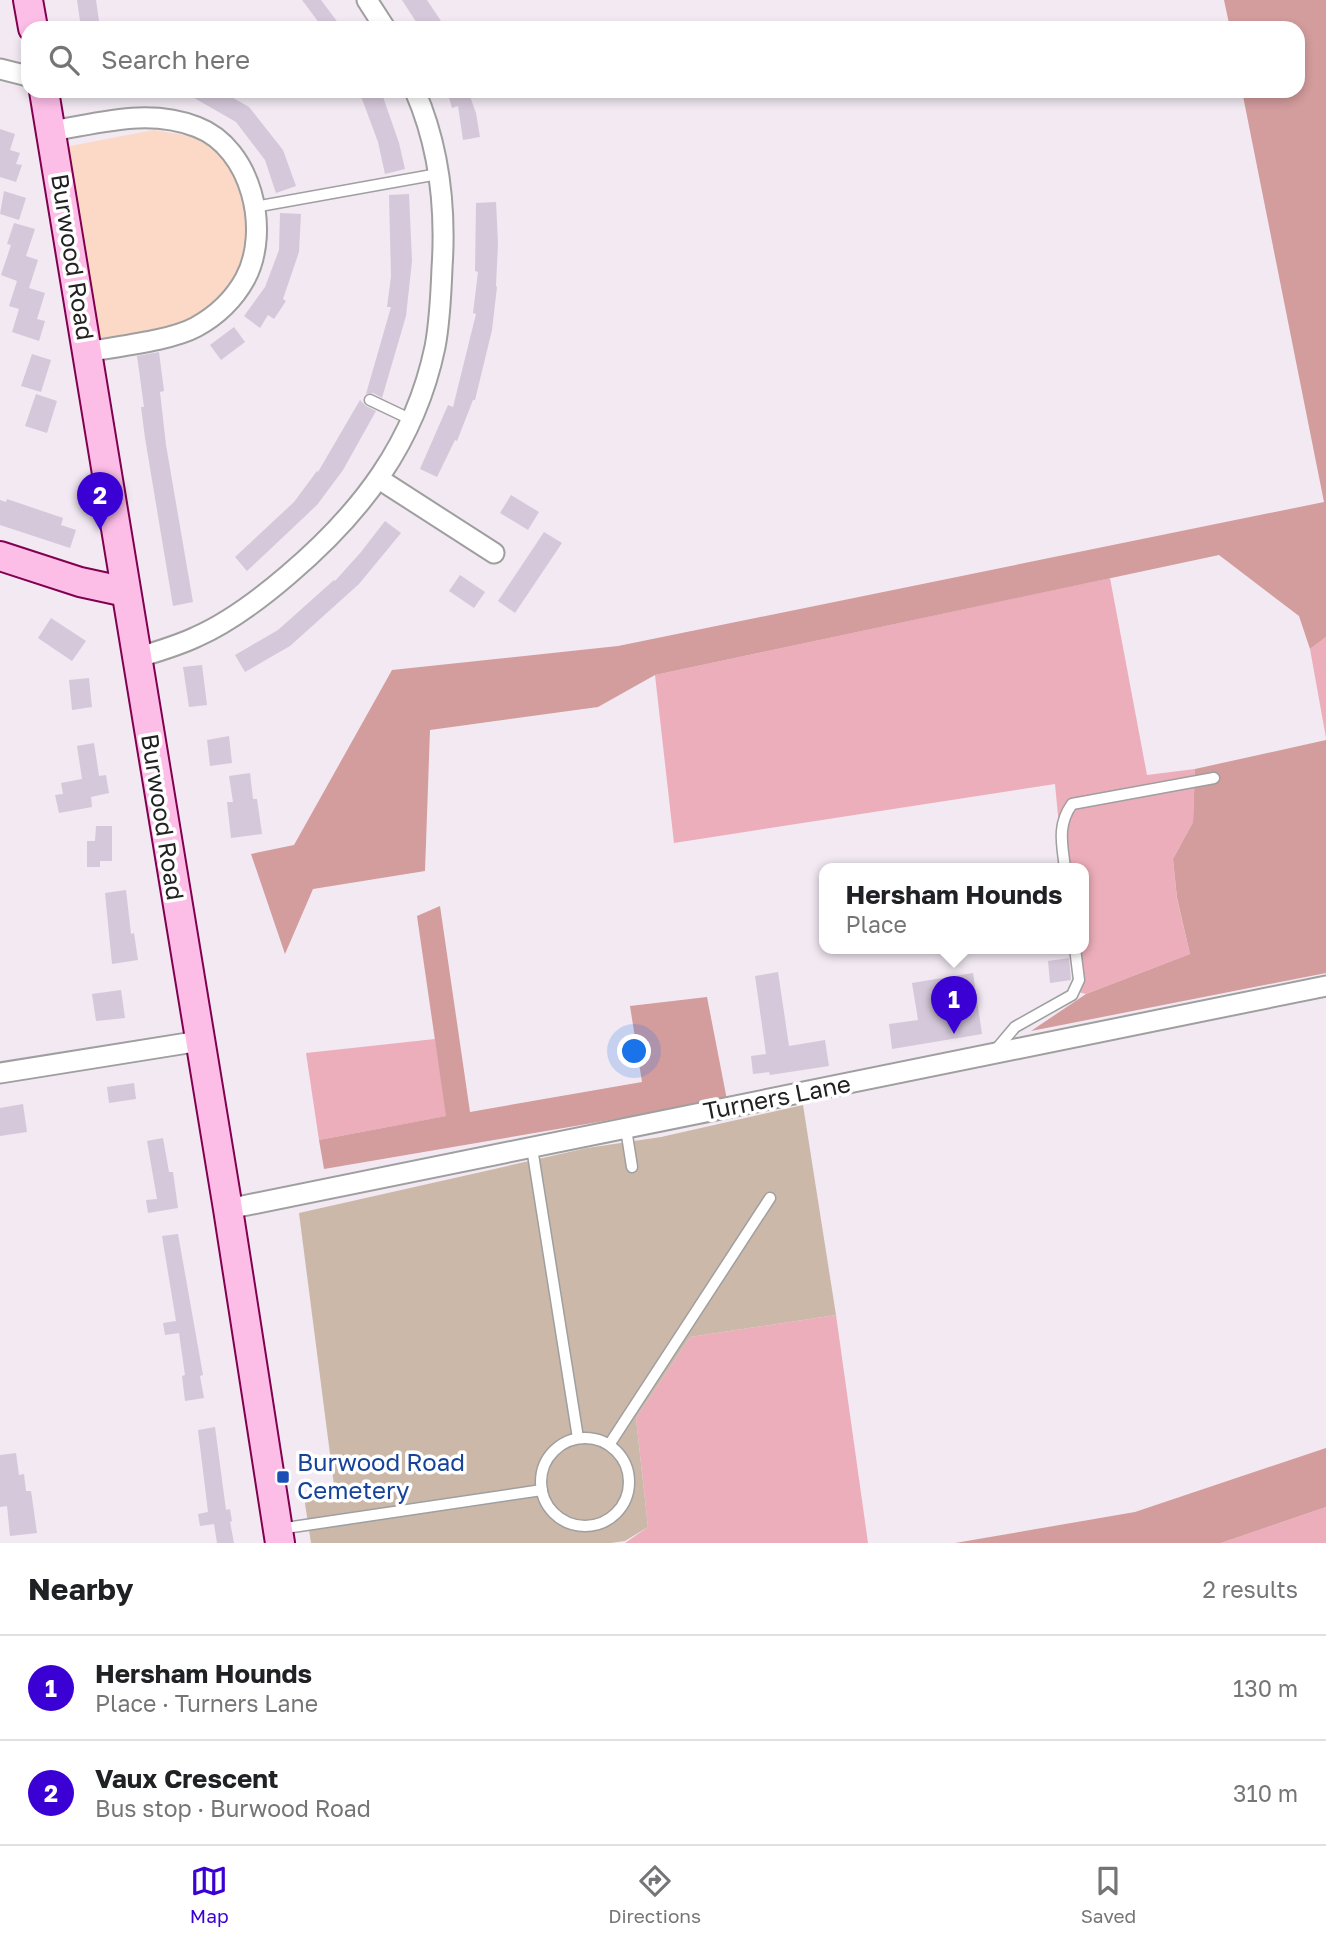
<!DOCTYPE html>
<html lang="en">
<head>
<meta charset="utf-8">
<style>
	body { margin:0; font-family:"Golos Text",sans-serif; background:#f2f2f2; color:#202124 }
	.you { position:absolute; left:635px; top:1052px; width:24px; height:24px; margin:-18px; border:5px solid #fff; border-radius:50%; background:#1a73e8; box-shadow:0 0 0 10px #1a73e833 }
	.badge { display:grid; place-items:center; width:46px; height:46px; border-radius:50%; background:#3a00d4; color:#fff; font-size:23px; font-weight:700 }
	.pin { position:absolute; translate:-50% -58px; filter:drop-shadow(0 2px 4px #0008) }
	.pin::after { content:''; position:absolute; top:37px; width:24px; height:21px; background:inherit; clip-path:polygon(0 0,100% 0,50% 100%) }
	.popup { position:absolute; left:819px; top:863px; width:270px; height:91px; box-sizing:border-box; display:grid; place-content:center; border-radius:14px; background:#fff; filter:drop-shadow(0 2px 5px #0005); font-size:23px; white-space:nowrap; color:#757577 }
	.popup b { font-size:26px; color:#202124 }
	.popup::after { content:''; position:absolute; left:50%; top:100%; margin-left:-14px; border:14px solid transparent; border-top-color:#fff }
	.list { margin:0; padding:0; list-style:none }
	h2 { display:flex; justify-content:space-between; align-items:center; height:91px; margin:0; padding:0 28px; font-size:30px }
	h2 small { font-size:23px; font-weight:400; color:#757577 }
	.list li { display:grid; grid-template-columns:46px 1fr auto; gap:21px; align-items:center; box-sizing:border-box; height:105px; padding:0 28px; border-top:2px solid #e0e0e0 }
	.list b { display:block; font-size:26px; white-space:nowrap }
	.list p { margin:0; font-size:23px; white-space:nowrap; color:#757577 }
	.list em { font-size:23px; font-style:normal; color:#757577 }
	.icon { flex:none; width:38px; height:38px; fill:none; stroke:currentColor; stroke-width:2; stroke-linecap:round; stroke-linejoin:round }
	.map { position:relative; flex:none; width:1326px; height:1543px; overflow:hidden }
	.search { position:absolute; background:#fff; box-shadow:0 4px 10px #0003; left:21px; right:21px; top:21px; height:77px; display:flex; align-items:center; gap:18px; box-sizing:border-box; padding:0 24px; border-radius:21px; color:#757577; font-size:26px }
	.sheet { height:301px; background:#fff }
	nav { display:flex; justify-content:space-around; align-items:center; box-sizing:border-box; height:98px; border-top:2px solid #e0e0e0; background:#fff; font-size:19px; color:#757577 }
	nav a { display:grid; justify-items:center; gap:4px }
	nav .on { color:#3a00d4 }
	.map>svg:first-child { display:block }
	.grass { fill:#edaebb }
	.forest { fill:#d39c9d }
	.cemetery { fill:#ccb8a9 }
	.park { fill:#fcd9c6 }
	.building { fill:#d5c8da }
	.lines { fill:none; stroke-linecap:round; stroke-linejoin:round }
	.lane-casing { stroke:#9f9f9f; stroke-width:13 }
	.street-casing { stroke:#9f9f9f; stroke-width:23 }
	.secondary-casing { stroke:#810150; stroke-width:32 }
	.lane { stroke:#fff; stroke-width:10 }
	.street { stroke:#fff; stroke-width:19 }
	.secondary { stroke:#fcbde7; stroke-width:28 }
	.transit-dot { fill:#1a4fb4; stroke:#fff; stroke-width:2.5 }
	.labels { text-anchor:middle; stroke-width:7; stroke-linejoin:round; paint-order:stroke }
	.street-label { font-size:24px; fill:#222; stroke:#fff }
	.transit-label { font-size:24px; fill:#164399; stroke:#fff; text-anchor:start }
</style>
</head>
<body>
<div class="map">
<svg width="1326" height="1543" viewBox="0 0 1326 1543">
	<rect width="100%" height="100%" fill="#f2e9f2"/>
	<!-- grass -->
	<g class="grass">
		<polygon points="1110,578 1147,775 1195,769 1193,822 1173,859 1177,899 1190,954 1086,994 1074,991 1070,948 1084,948 1084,868 1063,868 1055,784 674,843 655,675"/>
		<polygon points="1326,637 1326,738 1310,649"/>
		<polygon points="435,1039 447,1116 319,1140 306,1053"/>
		<polygon points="836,1315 868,1543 625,1543 648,1527 636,1418 690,1337"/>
		<polygon points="1326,1507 1326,1543 1221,1543"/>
	</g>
	<!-- forest -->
	<g class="forest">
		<polygon points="1224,0 1326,0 1326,637 1310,649 1299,616 1219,555 655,675 598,707 430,730 425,871 313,889 285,954 251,854 294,845 392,670 618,646 1324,502 1242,91 1298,91 1298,28 1230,28"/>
		<polygon points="1326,740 1326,973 1031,1031 1086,994 1190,954 1177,898 1173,859 1193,822 1195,769"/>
		<polygon points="440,906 470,1112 642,1082 630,1006 707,997 727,1100 324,1169 319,1140 446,1116 417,916"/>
		<polygon points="1326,1448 1326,1507 1221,1543 955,1543 1135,1512"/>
	</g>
	<!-- cemetery -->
	<polygon class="cemetery" points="803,1105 836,1315 690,1337 636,1418 648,1527 625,1541 611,1543 311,1543 304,1497 335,1493 299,1213 587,1148 661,1137"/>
	<!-- park -->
	<polygon class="park" points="154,130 202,138 232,161 251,214 246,257 227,295 189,325 98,343 65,147"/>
	<!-- building -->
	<g class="building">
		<polygon points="77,0 96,0 100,28 81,28"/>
		<polygon points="302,0 321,0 342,28 323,28"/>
		<polygon points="402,0 427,0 441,21 430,28 420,28"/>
		<polygon points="182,91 221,91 249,107 283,150 296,186 276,193 265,160 236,122"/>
		<polygon points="359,91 381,91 399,143 405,169 385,174 378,142"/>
		<polygon points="447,91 468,91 476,113 480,137 463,140 458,106 452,108"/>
		<polygon points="0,129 15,134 10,150 20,153 16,164 22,165 16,182 0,177"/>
		<polygon points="4,191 26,198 19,220 0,214"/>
		<polygon points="409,194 412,261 406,316 382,398 373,393 366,394 391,307 387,307 391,276 389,195"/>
		<polygon points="496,202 498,243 496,286 497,287 492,330 475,400 473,400 457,441 455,440 437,477 420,469 448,405 453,407 476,314 473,313 478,272 475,271 476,203"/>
		<polygon points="280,213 301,214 299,252 283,299 286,301 274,319 268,315 260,328 244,316 265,287 279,250"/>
		<polygon points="14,223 35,229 26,256 38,260 29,288 45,293 37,319 45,321 39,341 12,332 19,309 9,306 17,281 1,275 11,245 7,244"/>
		<polygon points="234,327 245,342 221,360 210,345"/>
		<polygon points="159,352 164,391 160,392 166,445 193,602 173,606 145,438 141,407 144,407 137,356"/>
		<polygon points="32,354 51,360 41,392 21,386"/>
		<polygon points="36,394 57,401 47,433 25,426"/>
		<polygon points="360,400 366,406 376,411 343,470 317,505 247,571 235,557 294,502 317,471 318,472"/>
		<polygon points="511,495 539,512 528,530 500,513"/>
		<polygon points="7,499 63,518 61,525 76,530 70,548 0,525 0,500 6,502"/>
		<polygon points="385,521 401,533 359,584 290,646 245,672 235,655 278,630 334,580 335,581 361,552"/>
		<polygon points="544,532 562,543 515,613 498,601"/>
		<polygon points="460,575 485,592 474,608 449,591"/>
		<polygon points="51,618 86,641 72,661 38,638"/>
		<polygon points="202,665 207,705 189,707 183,667"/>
		<polygon points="89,678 92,707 72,710 69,680"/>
		<polygon points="229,736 232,763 210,766 207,740"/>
		<polygon points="94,743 99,776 106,775 109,793 91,797 92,807 59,813 55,795 63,794 61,783 82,779 77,746"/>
		<polygon points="250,773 253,799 257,799 262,834 231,838 227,802 233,802 229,776"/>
		<polygon points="96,826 112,826 112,861 100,861 100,867 87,867 87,841 95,841"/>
		<polygon points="126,890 131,934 134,933 138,960 112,964 105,893"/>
		<polygon points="1069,958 1071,980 1050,983 1048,961"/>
		<polygon points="778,972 789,1046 825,1040 829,1066 770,1075 769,1072 753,1074 751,1056 766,1054 755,976"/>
		<polygon points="973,973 982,1034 892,1049 889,1024 918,1020 912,983"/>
		<polygon points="121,990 125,1018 96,1021 92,994"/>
		<polygon points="134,1083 136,1099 109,1103 107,1087"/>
		<polygon points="23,1104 27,1132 0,1136 0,1108"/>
		<polygon points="163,1138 169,1172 173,1172 178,1208 148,1213 146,1200 157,1199 147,1141"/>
		<polygon points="178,1234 203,1375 200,1376 204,1398 185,1401 182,1376 185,1375 179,1333 165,1335 163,1323 176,1321 162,1236"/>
		<polygon points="215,1427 226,1510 230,1509 232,1521 230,1522 234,1543 217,1543 214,1524 200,1526 198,1514 208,1512 198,1430"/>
		<polygon points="16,1453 19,1475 24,1474 26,1491 31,1491 37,1533 10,1536 7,1506 0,1507 0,1455"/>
	</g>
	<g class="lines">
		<defs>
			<g id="lane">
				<polyline points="254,207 438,174"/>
				<polyline points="370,400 410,419"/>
				<path d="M 1065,868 C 1062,844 1057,825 1072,804 L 1214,778"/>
				<polyline points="994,1052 1015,1027 1072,995 1079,980 1075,948"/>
				<polyline points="626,1129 632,1167"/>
				<polyline points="532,1148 578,1438"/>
				<circle cx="585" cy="1482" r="44"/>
				<polyline points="609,1445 770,1198"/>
				<polyline points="279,1529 542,1490"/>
			</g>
			<g id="street">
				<polyline points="367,0 385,28"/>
				<polyline points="0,69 28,76"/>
				<path d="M 51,131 C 101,123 148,108 197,127 C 252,148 271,231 245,279 C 234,299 216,316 196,327 C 170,341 118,346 87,352"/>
				<polyline points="379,479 494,553"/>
				<path d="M 136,658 C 156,652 177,646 196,637 C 230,622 260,599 288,575 C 361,513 415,443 435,347 C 440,321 441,294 442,268 C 446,208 439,146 415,91"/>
				<polyline points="0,1073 200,1041"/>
				<polyline points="228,1209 1326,986"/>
			</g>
			<g id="secondary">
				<polyline points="28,0 33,28"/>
				<polyline points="44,91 228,1209 280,1543"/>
				<polyline points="0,556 80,582 126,592"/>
			</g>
		</defs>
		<!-- lane casing -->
		<use href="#lane" class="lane-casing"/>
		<!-- street casing -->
		<use href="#street" class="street-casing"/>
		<!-- secondary casing -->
		<use href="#secondary" class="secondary-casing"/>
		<!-- lane -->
		<use href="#lane" class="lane"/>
		<!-- street -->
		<use href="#street" class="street"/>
		<!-- secondary -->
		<use href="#secondary" class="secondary"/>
	</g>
	<!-- markers -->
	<rect class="transit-dot" x="276" y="1470" width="14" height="14" rx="3.5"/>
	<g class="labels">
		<!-- street labels -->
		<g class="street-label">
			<text transform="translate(72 257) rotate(81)" y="8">Burwood Road</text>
			<text transform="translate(162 817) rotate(81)" y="8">Burwood Road</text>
			<text transform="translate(777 1098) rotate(-11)" y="8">Turners Lane</text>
		</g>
		<!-- transit labels -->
		<g class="transit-label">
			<text x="297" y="1471">Burwood Road<tspan x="297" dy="28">Cemetery</tspan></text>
		</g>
	</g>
</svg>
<div class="you"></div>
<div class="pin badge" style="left:954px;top:1034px">1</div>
<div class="popup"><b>Hersham Hounds</b>Place</div>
<div class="pin badge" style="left:100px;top:530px">2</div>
<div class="search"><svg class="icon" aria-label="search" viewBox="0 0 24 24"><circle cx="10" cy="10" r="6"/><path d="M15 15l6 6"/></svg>Search here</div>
</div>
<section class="sheet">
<h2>Nearby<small>2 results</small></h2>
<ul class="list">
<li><span class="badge">1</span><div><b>Hersham Hounds</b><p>Place · Turners Lane</p></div><em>130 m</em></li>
<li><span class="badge">2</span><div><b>Vaux Crescent</b><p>Bus stop · Burwood Road</p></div><em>310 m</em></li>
</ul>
</section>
<nav>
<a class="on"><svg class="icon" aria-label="map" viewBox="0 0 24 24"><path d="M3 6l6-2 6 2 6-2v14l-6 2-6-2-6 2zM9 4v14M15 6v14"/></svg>Map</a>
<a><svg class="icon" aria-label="directions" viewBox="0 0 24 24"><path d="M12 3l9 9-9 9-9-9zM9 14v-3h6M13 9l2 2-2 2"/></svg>Directions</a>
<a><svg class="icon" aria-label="saved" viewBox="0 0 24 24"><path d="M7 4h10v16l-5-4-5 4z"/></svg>Saved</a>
</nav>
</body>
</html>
